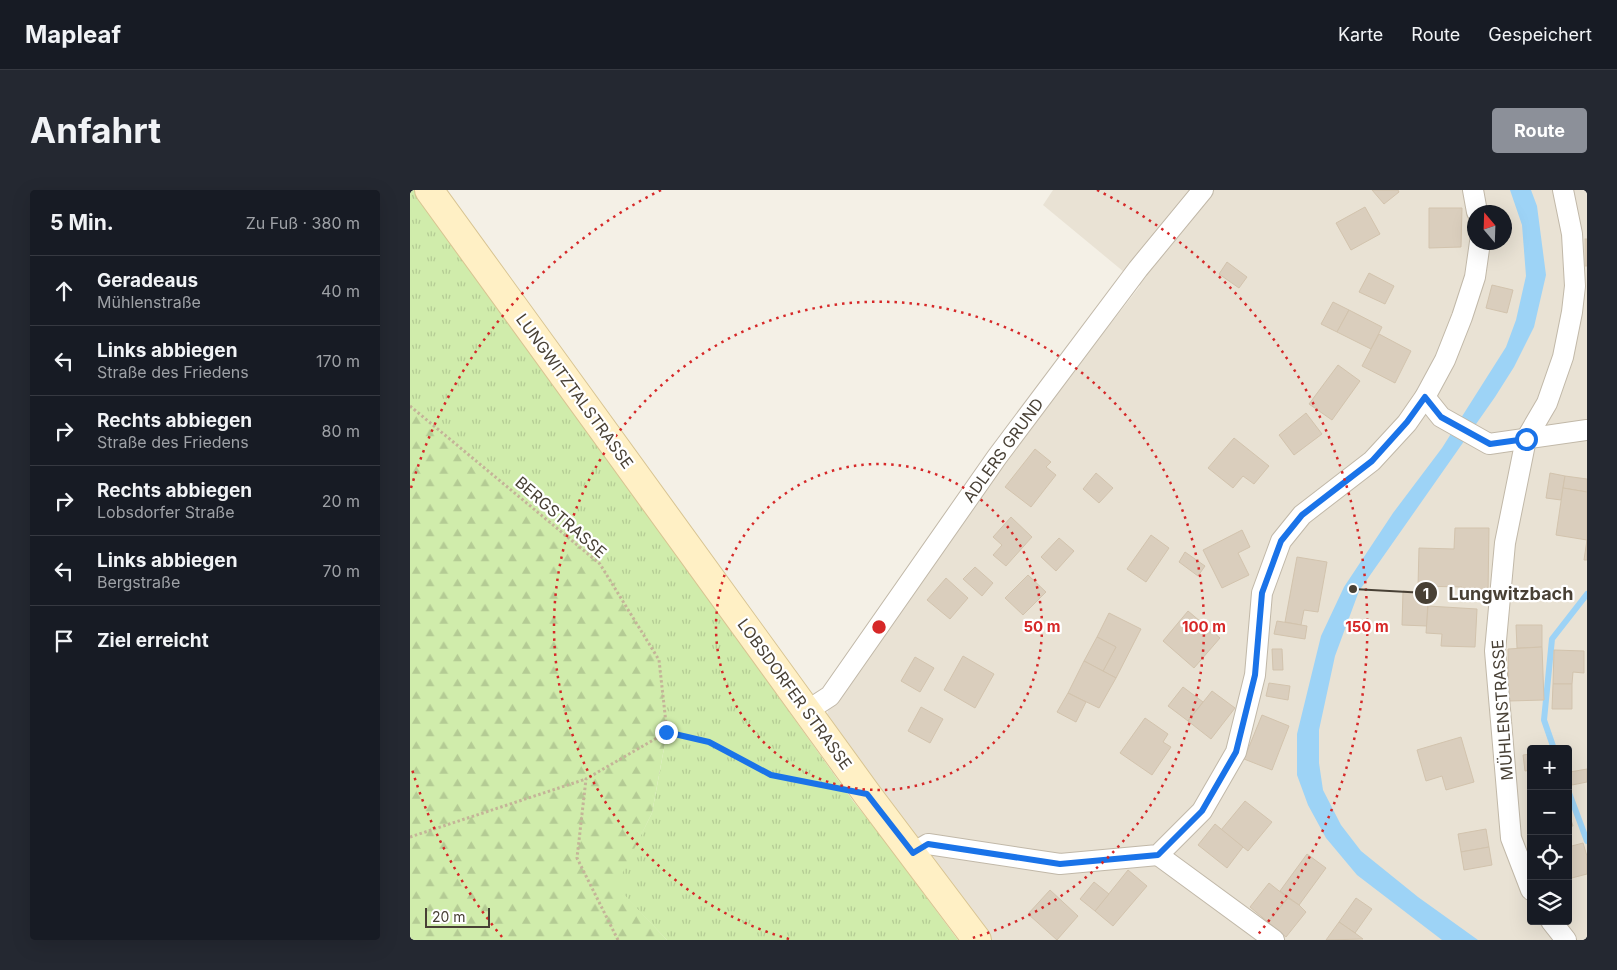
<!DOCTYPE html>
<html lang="de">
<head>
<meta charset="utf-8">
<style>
	body { margin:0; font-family:Inter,sans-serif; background:#242831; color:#f1f3f6 }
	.controls { position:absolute; right:15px; bottom:15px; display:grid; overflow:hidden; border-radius:5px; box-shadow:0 5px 20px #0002 }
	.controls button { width:45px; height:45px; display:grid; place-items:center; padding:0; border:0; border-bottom:1px solid #363941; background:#171b24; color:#f1f3f6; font:25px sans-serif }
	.compass { position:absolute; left:1057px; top:15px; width:45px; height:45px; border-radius:50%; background:#171b24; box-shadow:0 5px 20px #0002; rotate:341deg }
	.scale { position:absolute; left:15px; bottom:12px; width:65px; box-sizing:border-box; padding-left:5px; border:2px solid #484035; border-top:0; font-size:14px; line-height:18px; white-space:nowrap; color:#484035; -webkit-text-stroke:4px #fff; paint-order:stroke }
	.stop { position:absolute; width:15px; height:15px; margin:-11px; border:4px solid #1a73e8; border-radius:50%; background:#fff }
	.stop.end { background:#1a73e8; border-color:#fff; box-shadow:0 1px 5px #0008 }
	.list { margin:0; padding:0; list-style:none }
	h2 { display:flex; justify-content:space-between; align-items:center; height:65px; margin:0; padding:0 20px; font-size:21px }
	h2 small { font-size:16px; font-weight:400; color:#9ea1a6 }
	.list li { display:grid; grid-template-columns:32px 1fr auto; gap:15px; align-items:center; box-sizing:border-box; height:70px; padding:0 20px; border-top:1px solid #363941 }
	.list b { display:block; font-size:19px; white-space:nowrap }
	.list p { margin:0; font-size:16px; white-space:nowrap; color:#9ea1a6 }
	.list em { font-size:16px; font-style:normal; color:#9ea1a6 }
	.icon { flex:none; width:28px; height:28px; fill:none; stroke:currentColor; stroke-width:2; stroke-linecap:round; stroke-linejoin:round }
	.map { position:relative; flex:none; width:1177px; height:750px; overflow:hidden; border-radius:5px }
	header { display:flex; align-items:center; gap:30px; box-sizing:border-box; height:70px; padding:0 25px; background:#171b24; border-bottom:1px solid #363941 }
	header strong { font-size:24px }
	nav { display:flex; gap:28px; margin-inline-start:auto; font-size:18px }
	.intro { display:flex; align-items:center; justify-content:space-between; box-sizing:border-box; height:120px; padding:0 30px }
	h1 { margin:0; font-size:35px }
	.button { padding:12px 22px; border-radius:5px; background:#8c9099; color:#fff; font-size:18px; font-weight:700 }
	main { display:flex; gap:30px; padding:0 30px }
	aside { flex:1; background:#171b24; border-radius:5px; box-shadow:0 5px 20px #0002 }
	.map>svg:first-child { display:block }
	.residential { fill:#e9e2d4; fill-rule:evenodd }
	.grass { fill:url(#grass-tufts) }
	.forest { fill:url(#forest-firs) }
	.water { fill:#9dd3f6 }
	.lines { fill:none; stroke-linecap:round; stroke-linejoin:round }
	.stream { stroke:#9dd3f6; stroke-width:6 }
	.building { fill:#dacebd; stroke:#d2c3ad }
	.street-casing { stroke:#c1b8a8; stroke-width:22 }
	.secondary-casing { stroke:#d8c492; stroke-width:30 }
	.path { stroke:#c4b498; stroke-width:3; stroke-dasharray:2.5 2.5; stroke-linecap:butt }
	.street { stroke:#fff; stroke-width:20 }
	.secondary { stroke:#fff0c5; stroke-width:28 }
	.route { stroke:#1a73e8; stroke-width:6 }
	.ring { fill:none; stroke:#d62828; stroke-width:2.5; stroke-dasharray:2.5 5 }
	.labels { text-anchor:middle; stroke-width:4.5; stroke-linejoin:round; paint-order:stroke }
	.street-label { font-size:16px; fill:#484035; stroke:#fff }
	.centre { fill:#d62828; stroke:#fff; stroke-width:2.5 }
	.ring-label { font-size:15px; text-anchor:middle; font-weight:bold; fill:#d62828; stroke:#fff; stroke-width:4.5; stroke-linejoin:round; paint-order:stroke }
	.leader { fill:none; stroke:#484035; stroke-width:2 }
	.callout-dot { fill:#484035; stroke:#fff; stroke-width:2 }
	.mark-label { font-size:15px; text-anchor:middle; font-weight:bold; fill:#fff }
	.callout-label { font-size:18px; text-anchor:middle; font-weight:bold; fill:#484035; stroke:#fff; stroke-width:4.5; stroke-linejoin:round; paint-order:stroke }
</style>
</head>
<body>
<header>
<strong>Mapleaf</strong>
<nav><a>Karte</a><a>Route</a><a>Gespeichert</a></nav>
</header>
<div class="intro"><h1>Anfahrt</h1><a class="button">Route</a></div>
<main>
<aside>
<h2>5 Min.<small>Zu Fuß · 380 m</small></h2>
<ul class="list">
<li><svg class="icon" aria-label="ahead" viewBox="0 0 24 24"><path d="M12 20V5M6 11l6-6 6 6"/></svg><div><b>Geradeaus</b><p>Mühlenstraße</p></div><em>40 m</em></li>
<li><svg class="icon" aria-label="left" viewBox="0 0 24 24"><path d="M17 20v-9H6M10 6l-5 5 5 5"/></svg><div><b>Links abbiegen</b><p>Straße des Friedens</p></div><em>170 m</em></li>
<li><svg class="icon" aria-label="right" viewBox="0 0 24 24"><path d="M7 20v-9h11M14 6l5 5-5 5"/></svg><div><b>Rechts abbiegen</b><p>Straße des Friedens</p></div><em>80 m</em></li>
<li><svg class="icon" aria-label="right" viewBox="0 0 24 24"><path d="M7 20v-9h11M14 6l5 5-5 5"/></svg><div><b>Rechts abbiegen</b><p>Lobsdorfer Straße</p></div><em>20 m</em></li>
<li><svg class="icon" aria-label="left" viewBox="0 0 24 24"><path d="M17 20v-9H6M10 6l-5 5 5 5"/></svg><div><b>Links abbiegen</b><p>Bergstraße</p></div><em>70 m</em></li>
<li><svg class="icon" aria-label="arrive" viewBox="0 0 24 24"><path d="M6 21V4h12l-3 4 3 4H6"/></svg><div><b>Ziel erreicht</b></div></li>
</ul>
</aside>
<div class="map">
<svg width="1177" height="750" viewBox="0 0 1177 750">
	<defs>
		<pattern id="grass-tufts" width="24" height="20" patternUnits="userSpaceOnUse" patternTransform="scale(1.25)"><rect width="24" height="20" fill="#d0ecab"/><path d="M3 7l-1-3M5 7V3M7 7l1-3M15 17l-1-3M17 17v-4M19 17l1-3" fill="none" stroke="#b4cb94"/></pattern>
		<pattern id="forest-firs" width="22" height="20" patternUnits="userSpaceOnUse" patternTransform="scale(1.25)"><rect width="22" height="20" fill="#d0ecab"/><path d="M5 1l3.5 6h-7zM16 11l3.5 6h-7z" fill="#b4cb94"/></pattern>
	</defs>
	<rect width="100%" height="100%" fill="#f4f0e6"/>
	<!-- residential -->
	<path class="residential" d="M 643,0 L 1177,0 L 1177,750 L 580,750 L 416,529 L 420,514 L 592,273 L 730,96 L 714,82 L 633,15 ZM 1064,22 L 1094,22 L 1094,52 L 1064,52 ZM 1121,559 L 1158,559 L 1158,731 L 1121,731 Z"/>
	<!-- grass -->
	<polygon class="grass" points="0,0 6,0 443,611 468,642 548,750 257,750 205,696 242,623 257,542 190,374 0,216"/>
	<!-- forest -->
	<polygon class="forest" points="0,216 190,374 249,470 257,542 242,623 206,696 257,750 0,750"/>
	<!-- water -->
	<polygon class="water" points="1100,0 1121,0 1127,16 1136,85 1124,137 1104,177 1085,207 949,401 925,466 909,540 909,573 913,600 931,635 951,661 1008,707 1068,750 1032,750 947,685 916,648 898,615 887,585 887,544 911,446 934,397 983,323 1032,258 1096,157 1106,130 1116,86 1112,35"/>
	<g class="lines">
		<!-- stream -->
		<g class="stream">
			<polyline points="1144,559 1134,530 1142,449 1177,404"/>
			<polyline points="1158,600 1177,651"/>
		</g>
	</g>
	<!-- building -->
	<g class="building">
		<polygon points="962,0 988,0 989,2 974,14"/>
		<polygon points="955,17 970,44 941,60 926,33"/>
		<polygon points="1019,18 1052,18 1051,57 1019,58"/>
		<rect x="1175" y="49" width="2" height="27"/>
		<polygon points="817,72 837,87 829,98 809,84"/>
		<polygon points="959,83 984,96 975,114 949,102"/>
		<polygon points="1082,95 1103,100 1097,123 1076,118"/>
		<polygon points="923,112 939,120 927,142 911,134"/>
		<polygon points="939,120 972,137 961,159 927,142"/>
		<polygon points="969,144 1001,161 985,193 952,176"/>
		<polygon points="928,175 950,191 922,230 899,214"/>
		<polygon points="896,223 912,244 884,265 869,245"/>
		<polygon points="824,248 859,276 844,294 833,286 823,298 798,278"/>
		<polygon points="625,259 641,272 636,277 646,285 621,317 595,297"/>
		<polygon points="686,283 703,298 689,313 673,299"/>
		<polygon points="1140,283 1155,286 1151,310 1136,308"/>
		<polygon points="1155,286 1177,289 1177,302 1153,298"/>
		<polygon points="1153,298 1177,302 1177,350 1146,345"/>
		<polygon points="601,327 622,347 596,376 583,365 592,355 583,347"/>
		<polygon points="1045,338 1079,338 1078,404 1052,404 1052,397 1008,396 1009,358 1044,359"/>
		<polygon points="832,340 840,357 828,363 839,385 812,398 793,360"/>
		<polygon points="741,345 759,358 736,392 717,379"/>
		<polygon points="649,348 664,361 646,381 631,367"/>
		<polygon points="1177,350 1177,370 1174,370"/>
		<polygon points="775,362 795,376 788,386 769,372"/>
		<polygon points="887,367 917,372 908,422 894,420 891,435 875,432"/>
		<polygon points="565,377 583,393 572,406 553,389"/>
		<polygon points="618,385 636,402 613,425 595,408"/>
		<polygon points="536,388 558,408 540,429 517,410"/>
		<polygon points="993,401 1018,402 1017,436 992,435"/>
		<polygon points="1018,416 1067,419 1065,457 1031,456 1032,444 1016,443"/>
		<polygon points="778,421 810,448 784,478 753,451"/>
		<polygon points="699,423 731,439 706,488 693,481 706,457 687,447"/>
		<polygon points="867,431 897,436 895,449 864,444"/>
		<polygon points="1106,435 1132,435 1132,457 1107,458"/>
		<polygon points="687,447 706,457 693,481 674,471"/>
		<polygon points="1132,457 1134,510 1099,511 1098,459"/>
		<polygon points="862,459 872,459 873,480 863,480"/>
		<polygon points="1144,460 1174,461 1174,483 1163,482 1162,494 1143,494"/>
		<polygon points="553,466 584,484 565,518 534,500"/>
		<polygon points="505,467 524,478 510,502 491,491"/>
		<polygon points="674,471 706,488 689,518 658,503"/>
		<polygon points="859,493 880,496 878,510 856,506"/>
		<polygon points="1143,494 1162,494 1162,519 1142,519"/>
		<polygon points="773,497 793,512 778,531 758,516"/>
		<polygon points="802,501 825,518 801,549 778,531"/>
		<polygon points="658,503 676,512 666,532 647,522"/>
		<polygon points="511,517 533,529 520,553 498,541"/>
		<polygon points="852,525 879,536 862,580 834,569"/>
		<polygon points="735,528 758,544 753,552 761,557 742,585 710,563"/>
		<polygon points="1051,547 1064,592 1036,600 1032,586 1016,591 1007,560"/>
		<polygon points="1121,564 1121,580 1115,581 1113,565"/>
		<polygon points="1177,579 1177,592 1162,595 1160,582"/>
		<polygon points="835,611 862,632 838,661 811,640"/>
		<polygon points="1158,620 1163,636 1158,637"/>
		<polygon points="805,634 833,657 817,678 788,655"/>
		<polygon points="1076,639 1079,657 1051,662 1048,644"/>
		<polygon points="1173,653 1177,666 1177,684 1158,689 1158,657"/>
		<polygon points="1079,657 1082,675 1054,680 1051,662"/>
		<polygon points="897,664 916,678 889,715 870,701"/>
		<polygon points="718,680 737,696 703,736 685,721"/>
		<polygon points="684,692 699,704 685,721 670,709"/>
		<polygon points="859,693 878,708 858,732 840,717"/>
		<polygon points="640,700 668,726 647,750 618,724"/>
		<polygon points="878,708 889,715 896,722 876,747 858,732"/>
		<polygon points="946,708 962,719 945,743 929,732"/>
		<polygon points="929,732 945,743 953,749 916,750"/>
	</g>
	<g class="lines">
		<defs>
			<g id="street">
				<polyline points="1063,0 1067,22"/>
				<polyline points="1015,207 1031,227 1079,254 1177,240"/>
				<polyline points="397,521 420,506 587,267 728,79 793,0"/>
				<polyline points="503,663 518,654 650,674 748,665 792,621 826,562 845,485 852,403 871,351 892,325 962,271 997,233 1015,207 1035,170 1052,127 1065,87 1070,52"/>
				<polyline points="748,665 864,750"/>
				<polyline points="1121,700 1101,648 1085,461 1095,353 1116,249 1137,213 1153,167 1162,122 1165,96 1162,44 1153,0"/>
				<polyline points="1141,731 1156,750"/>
			</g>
			<polyline id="secondary" points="19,0 457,604 567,750"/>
		</defs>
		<!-- street casing -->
		<use href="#street" class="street-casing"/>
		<!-- secondary casing -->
		<use href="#secondary" class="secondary-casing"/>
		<!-- path -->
		<g class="path">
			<polyline points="0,216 190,374 249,470 257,542"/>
			<polyline points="257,542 299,552 361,585 420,597"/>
			<polyline points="0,647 176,589"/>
			<polyline points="208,750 167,668 176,589 257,542"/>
		</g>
		<!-- street -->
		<use href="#street" class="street"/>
		<!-- secondary -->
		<use href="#secondary" class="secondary"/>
	</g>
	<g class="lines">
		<!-- route -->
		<polyline class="route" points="256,542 299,552 361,585 457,604 503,663 518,654 650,674 748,665 792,621 826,562 845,485 852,403 871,351 892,325 962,271 997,232 1015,207 1031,227 1080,254 1116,249"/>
	</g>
	<!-- distance rings -->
	<g class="ring">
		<circle cx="469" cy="437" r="163"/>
		<path d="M379 749A325 325 0 1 1 559 749"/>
		<path d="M92 747A488 488 0 0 1 1 576M1 298A488 488 0 0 1 251 0M687 0A488 488 0 0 1 846 747"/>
	</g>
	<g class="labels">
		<!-- street labels -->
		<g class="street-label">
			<text transform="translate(165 201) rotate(54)" y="6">LUNGWITZTALSTRASSE</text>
			<text transform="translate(593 260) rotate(-54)" y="6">ADLERS GRUND</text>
			<text transform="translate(151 327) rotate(41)" y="6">BERGSTRASSE</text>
			<text transform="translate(385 504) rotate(54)" y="6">LOBSDORFER STRASSE</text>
			<text transform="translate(1092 520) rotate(-94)" y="6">MÜHLENSTRASSE</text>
		</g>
	</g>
	<circle cx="469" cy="437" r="8" class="centre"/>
	<g class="ring-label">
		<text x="632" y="442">50 m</text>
		<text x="794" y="442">100 m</text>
		<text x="957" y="442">150 m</text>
	</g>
	<!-- callouts -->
	<path class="leader" d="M943 399L1016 403"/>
	<g class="callout-dot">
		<circle cx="943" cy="399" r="5"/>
		<circle cx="1016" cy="403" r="12"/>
	</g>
	<g class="mark-label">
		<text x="1016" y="409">1</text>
	</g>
	<g class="callout-label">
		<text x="1101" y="410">Lungwitzbach</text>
	</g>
</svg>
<div class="controls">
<button>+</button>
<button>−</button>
<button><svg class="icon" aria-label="locate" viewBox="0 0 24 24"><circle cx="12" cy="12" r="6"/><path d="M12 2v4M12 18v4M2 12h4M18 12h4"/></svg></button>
<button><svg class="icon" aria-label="layers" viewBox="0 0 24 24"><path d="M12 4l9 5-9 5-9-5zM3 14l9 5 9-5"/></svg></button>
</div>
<svg class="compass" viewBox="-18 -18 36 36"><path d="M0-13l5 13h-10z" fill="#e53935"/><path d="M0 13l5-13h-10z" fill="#9ea1a6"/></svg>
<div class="scale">20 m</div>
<div class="stop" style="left:1116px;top:249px"></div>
<div class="stop end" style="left:256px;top:542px"></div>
</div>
</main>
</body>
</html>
